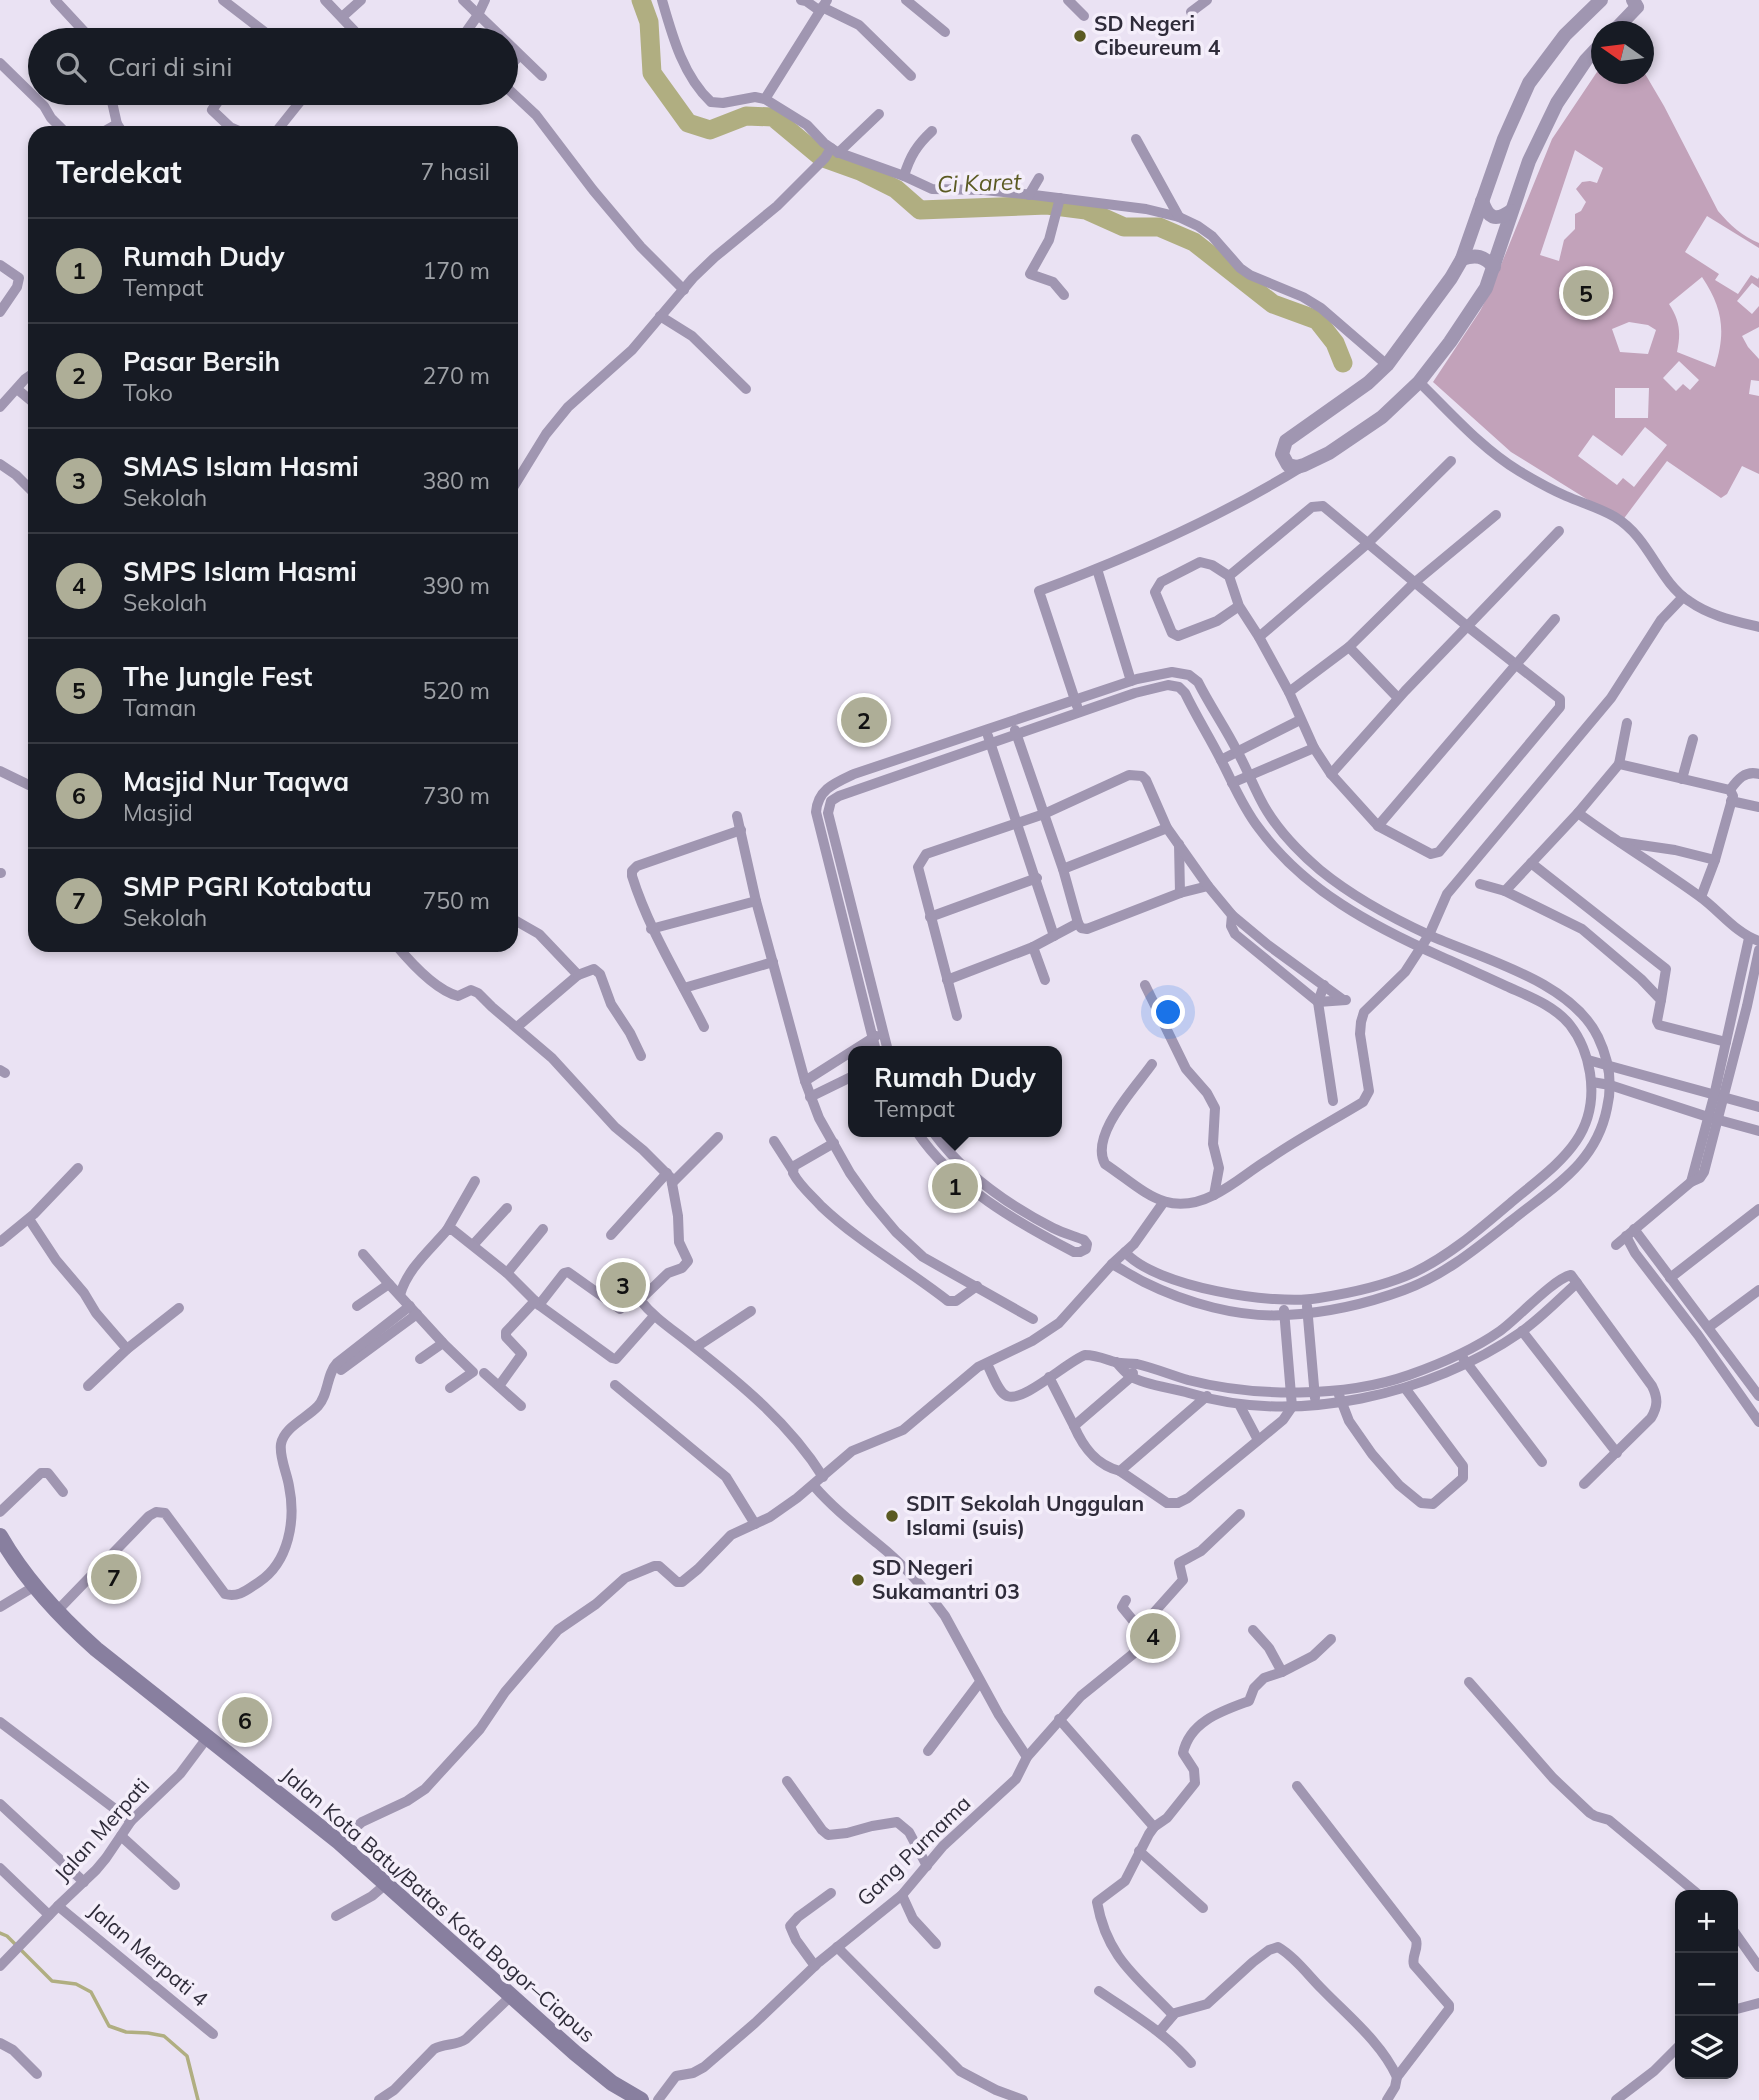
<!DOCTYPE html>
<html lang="id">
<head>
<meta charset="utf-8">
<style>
	body { margin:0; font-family:Mulish,sans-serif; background:#242831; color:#f1f3f6 }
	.controls { position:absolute; right:21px; bottom:21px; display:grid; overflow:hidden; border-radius:14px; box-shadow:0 4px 10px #0003 }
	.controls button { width:63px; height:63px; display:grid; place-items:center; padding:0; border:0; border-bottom:2px solid #363941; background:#171b24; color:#f1f3f6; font:35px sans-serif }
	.compass { position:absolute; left:1591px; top:21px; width:63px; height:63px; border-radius:50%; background:#171b24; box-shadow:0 4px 10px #0003; rotate:284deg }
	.you { position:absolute; left:1169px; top:1013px; width:24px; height:24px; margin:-18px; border:5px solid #fff; border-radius:50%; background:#1a73e8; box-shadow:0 0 0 10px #1a73e833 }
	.badge { display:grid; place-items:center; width:46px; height:46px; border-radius:50%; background:#aeae97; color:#111; font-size:23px; font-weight:700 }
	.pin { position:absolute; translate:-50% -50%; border:4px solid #fff; box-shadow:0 2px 7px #0006 }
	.popup { position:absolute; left:848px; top:1046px; width:214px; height:91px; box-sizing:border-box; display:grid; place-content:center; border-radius:14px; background:#171b24; filter:drop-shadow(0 2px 5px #0005); font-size:23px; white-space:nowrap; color:#9ea1a6 }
	.popup b { font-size:26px; color:#f1f3f6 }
	.popup::after { content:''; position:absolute; left:50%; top:100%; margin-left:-14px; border:14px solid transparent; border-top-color:#171b24 }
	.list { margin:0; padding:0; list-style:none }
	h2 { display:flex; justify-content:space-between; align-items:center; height:91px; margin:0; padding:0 28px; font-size:30px }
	h2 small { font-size:23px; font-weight:400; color:#9ea1a6 }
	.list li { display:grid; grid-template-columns:46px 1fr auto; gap:21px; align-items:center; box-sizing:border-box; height:105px; padding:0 28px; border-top:2px solid #363941 }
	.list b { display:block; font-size:26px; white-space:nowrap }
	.list p { margin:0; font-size:23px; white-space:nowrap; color:#9ea1a6 }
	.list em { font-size:23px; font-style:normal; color:#9ea1a6 }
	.icon { flex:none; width:38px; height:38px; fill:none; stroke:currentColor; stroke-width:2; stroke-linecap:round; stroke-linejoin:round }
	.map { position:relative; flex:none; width:1759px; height:2100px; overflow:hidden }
	.search { position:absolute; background:#171b24; box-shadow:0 4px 10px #0003; left:28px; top:28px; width:490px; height:77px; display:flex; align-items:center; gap:18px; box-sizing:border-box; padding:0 24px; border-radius:38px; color:#9ea1a6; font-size:26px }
	.panel { position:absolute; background:#171b24; box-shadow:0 4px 10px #0003; left:28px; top:126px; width:490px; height:826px; border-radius:21px }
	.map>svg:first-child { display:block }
	.green { fill:#c2a2ba; fill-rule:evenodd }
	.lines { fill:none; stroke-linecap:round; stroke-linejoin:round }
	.stream { stroke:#b0ae81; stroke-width:3.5 }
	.river { stroke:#b0ae81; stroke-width:19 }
	.minor { stroke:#a096b1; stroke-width:10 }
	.tertiary { stroke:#a096b1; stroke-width:14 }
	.secondary { stroke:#887f9f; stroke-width:16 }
	.poi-dot { fill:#5b5a22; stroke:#f4eefa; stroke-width:2.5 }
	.labels { text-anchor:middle; stroke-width:7; stroke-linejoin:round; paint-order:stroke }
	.poi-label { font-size:21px; font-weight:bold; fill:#2f2c3a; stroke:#f4eefa; text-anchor:start }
	.street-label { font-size:21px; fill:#2f2c3a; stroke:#f4eefa }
	.water-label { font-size:23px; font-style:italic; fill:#5b5a22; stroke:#f4eefa }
</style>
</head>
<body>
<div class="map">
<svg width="1759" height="2100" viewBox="0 0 1759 2100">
	<rect width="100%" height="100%" fill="#eae2f3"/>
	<!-- green -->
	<path class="green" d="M 1601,66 L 1602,74 L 1644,74 L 1644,72 L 1664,106 L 1718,211 C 1730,225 1742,236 1759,243 L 1759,248 L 1707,216 L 1685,252 L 1719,274 L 1715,280 L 1738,294 L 1751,275 L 1758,279 L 1759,277 L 1759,288 L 1752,283 L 1737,301 L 1752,314 L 1759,306 L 1759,327 L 1742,336 L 1748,347 L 1759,359 L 1759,381 L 1751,380 L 1749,394 L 1759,396 L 1759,474 L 1742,466 L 1727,494 L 1721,498 L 1667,461 L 1622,521 L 1511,452 L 1433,382 L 1480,311 L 1490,292 L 1552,139 ZM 1575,150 L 1603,168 L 1597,183 L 1590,181 L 1582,182 L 1576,189 L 1586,202 L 1581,211 L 1575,214 L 1575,229 L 1564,240 L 1559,261 L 1540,255 ZM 1702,277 C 1723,308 1726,332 1715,367 L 1677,352 C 1681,333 1680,321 1669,304 ZM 1629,322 L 1648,325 L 1656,330 L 1648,354 L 1620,352 L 1612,329 ZM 1679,361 L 1699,380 L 1690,390 L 1683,384 L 1676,391 L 1663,378 ZM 1615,388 L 1649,388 L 1648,418 L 1615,418 ZM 1645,427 L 1667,445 L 1634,487 L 1623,478 L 1617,485 L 1578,456 L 1593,435 L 1622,456 Z"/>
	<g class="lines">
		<!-- stream -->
		<polyline class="stream" points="0,1933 7,1936 52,1981 76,1984 91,1992 109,2026 126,2032 148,2033 164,2036 187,2056 198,2100"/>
		<!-- river -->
		<polyline class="river" points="641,0 649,22 652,73 688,123 710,130 746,116 773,117 821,157 860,171 896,189 920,210 1047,205 1086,210 1124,227 1159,227 1194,242 1273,304 1317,320 1335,343 1343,363"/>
		<!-- minor -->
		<g class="minor">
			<polyline points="55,0 92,40"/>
			<polyline points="223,0 275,40"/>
			<polyline points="325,0 363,40"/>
			<polyline points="463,0 542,76"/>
			<path d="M 662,0 C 672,35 683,76 711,102 L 723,103 L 755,97 L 765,99 L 807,125 L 824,143 L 837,152 L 904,176 L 932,189 L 984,190 L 1034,195 L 1146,209 L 1179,217 L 1198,226 L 1212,236 L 1240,268 L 1250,275 L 1303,297 L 1321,308 L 1387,365"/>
			<polyline points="801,0 806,1 820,11"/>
			<polyline points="906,0 945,32"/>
			<polyline points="1068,0 1084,16"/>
			<polyline points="822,7 859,25 911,76"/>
			<polyline points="1191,12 1207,0"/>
			<polyline points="342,17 361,0"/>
			<polyline points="461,39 478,15 485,0"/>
			<polyline points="0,63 44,106 51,118 66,133"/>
			<polyline points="506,70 519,56"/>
			<polyline points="506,87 536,115 593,190 641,247 684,290"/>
			<polyline points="110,93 117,124 123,133"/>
			<polyline points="224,93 212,110 230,127 244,133"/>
			<polyline points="765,99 827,0"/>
			<polyline points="101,133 117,124"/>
			<polyline points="275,133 307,93"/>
			<polyline points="1136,139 1179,217"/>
			<polyline points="838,153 879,114"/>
			<path d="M 904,176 C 910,156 917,145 932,131"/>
			<polyline points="1029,195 1039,178"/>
			<polyline points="1060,198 1049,240 1030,274 1053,282 1064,295"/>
			<polyline points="0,265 19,278 17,287 0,312"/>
			<polyline points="660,316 692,336 746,389"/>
			<path d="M 1419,382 C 1450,412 1481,448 1519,471 C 1534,480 1550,489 1566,496 C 1582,503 1600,508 1615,517 C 1650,538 1658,581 1689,601 C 1710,616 1735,621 1759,627"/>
			<polyline points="17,389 35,404"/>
			<polyline points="0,407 25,379 35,372"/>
			<polyline points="0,464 16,475 35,494"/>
			<polyline points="511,491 546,434 568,407 632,350 693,278 715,257 777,206 825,158 831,148"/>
			<polyline points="1097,569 1131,681"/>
			<polyline points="1229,576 1312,507 1323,506 1467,626 1560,699 1560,707 1439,852 1431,854 1378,826 1331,774 1314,748 1289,692 1259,637 1239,606 1229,576 1212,565 1200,562 1161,582 1155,592 1172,633 1178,636 1217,621 1239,606"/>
			<polyline points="1259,637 1367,544 1451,461"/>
			<polyline points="1349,647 1398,698"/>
			<polyline points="1289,692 1349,647 1414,583 1496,515"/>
			<path d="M 1077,706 L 1039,591 C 1131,557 1219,518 1303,466"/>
			<polyline points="1015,730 1063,869 1078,923"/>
			<polyline points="988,736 1054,936"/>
			<polyline points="1221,760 1300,720"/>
			<polyline points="1619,764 1627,723"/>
			<polyline points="0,771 35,788"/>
			<polyline points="1331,774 1405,691 1559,531"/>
			<polyline points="1682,779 1693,739"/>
			<polyline points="1232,783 1314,748"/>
			<path d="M 1730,790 C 1737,780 1745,770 1759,774"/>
			<polyline points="1731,801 1759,807"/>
			<polyline points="1578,813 1619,764 1730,790 1733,796 1715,860"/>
			<polyline points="737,816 756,901 805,1081 819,1118 850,1173 870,1201 896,1232 923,1257 1033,1319"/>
			<polyline points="1378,826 1555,619"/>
			<polyline points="1620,842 1675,850 1715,860 1701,897"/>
			<polyline points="1179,844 1180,893"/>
			<polyline points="1531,863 1666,969 1661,1000"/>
			<polyline points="1063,869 1167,828"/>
			<polyline points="0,873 1,873"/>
			<polyline points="1480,884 1505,891 1582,929 1641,979 1661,1000 1657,1021 1659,1025 1726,1042"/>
			<path d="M 1505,891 L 1578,813 C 1617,842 1659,867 1699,896 C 1719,910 1735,933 1759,941"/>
			<polyline points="1232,915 1231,926 1235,934 1318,1002 1346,1000"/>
			<polyline points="930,917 1037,878"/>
			<polyline points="511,918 539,934 578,975 517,1027"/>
			<polyline points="651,929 756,901"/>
			<path d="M 396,945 C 411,963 435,990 458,996 L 471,990 L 478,993 L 492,1007 L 552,1058 L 615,1127 L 643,1150 L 671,1178 L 678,1216 L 679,1242 L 688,1261 L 682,1268 L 668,1273 L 640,1300 C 655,1319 675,1331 693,1346 C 741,1384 790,1424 823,1477"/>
			<polyline points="578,975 594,969 600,974 611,1004 630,1033 641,1056"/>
			<polyline points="947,980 1033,947"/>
			<polyline points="1045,980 1033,947 1078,923 1081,928 1087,929 1180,893 1208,886"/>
			<path d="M 1145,985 L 1186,1069 L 1207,1093 L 1215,1108 L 1213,1144 L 1219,1168 L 1214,1195 C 1166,1219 1144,1190 1105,1164 C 1089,1135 1136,1087 1152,1064"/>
			<polyline points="1324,985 1318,1002 1333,1101"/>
			<polyline points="684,988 773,962"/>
			<polyline points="957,1016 918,867 926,854 1044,814 1129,775 1142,776 1146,780 1167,828 1208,886 1232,915 1268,945 1342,999"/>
			<path d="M 704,1027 C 679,977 649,930 632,876 L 632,871 L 637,866 L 741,830"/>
			<path d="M 876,1051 L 816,812 C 818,789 835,783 854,774 L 1137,679 L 1172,672 L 1189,675 L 1198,682 C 1210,706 1225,727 1237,751 C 1248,770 1255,792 1267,811 C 1280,832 1300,853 1320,870 C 1353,897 1390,917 1429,935 C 1482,959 1571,981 1598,1037 C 1609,1060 1613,1083 1607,1108 C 1596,1164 1553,1187 1511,1221 C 1478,1247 1445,1275 1404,1290 C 1366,1304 1326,1313 1286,1315 C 1239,1318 1186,1303 1144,1282 C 1134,1277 1123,1270 1112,1264"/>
			<path d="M 888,1051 L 828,813 L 831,801 L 839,796 L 1135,693 L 1168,685 L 1179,687 L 1185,693 C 1196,716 1210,738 1221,760 C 1233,783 1242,806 1258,827 C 1304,890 1372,926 1442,957 C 1463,966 1484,976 1506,986 C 1528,996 1554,1005 1570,1025 C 1581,1039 1587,1055 1590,1073 C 1600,1137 1557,1164 1514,1200 C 1482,1227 1452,1254 1415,1272 C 1385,1286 1351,1293 1319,1298 C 1275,1306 1155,1287 1125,1252"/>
			<polyline points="1588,1060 1759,1107"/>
			<polyline points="0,1070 5,1073"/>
			<polyline points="805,1081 876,1036"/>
			<polyline points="1592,1082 1610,1085 1708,1117 1759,1131"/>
			<polyline points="810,1097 853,1076"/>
			<path d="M 917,1132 C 953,1186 1018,1223 1074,1252 L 1080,1252 L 1086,1249 L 1087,1244 L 1084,1240 C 1074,1236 1063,1233 1053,1228 C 1008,1205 963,1173 933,1132"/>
			<polyline points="774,1141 792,1169"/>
			<path d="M 834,1143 L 794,1166 L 793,1173 C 800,1186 811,1195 821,1206 C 860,1243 906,1268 948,1301 L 956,1301 L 977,1286"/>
			<polyline points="1691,1182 1714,1096 1749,938"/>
			<polyline points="672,1183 718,1137"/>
			<path d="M 1214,1195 C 1236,1184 1249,1171 1269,1159 C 1299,1138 1332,1121 1363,1102 L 1369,1091 L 1360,1034 L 1361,1022 L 1364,1012 L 1405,972 L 1429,935 L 1447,894 L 1611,698 L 1661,620 L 1683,597"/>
			<polyline points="29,1219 56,1260 84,1293 96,1313 127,1349"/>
			<polyline points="1634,1229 1759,1396"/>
			<polyline points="447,1230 475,1181"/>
			<polyline points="611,1235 667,1173"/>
			<polyline points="1626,1236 1635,1253 1698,1335 1759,1422"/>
			<polyline points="0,1242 34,1214 78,1168"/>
			<polyline points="473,1245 507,1208"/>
			<polyline points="1616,1245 1691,1182 1700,1178 1704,1172 1747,1006 1759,950"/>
			<polyline points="363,1254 389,1284"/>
			<polyline points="507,1273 543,1229"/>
			<polyline points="1670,1278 1759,1209"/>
			<path d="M 400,1295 C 407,1269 430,1250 447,1230 L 453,1230 L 507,1273 L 539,1305 L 612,1358 L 616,1359 L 654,1316"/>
			<polyline points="539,1305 564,1273 568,1272 620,1309"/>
			<polyline points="357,1306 389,1284 443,1343 473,1372 450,1388"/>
			<polyline points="1307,1306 1315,1398"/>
			<polyline points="1709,1327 1759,1290"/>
			<polyline points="1522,1331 1617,1453"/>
			<polyline points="696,1347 751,1311"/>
			<polyline points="1463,1358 1542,1462"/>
			<polyline points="420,1359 443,1343"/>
			<path d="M 1116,1362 C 1121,1367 1126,1374 1132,1377 C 1145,1385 1173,1388 1189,1393 C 1296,1426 1430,1395 1521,1332 C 1541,1318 1559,1299 1577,1283"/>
			<path d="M 989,1368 C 993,1376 999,1393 1007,1396 C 1023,1403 1068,1361 1085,1355 C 1096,1355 1105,1359 1115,1362 C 1122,1364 1130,1363 1137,1364 C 1154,1368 1171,1375 1188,1380 C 1254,1397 1344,1398 1409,1375 C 1440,1364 1473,1350 1500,1331 C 1517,1319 1553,1279 1571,1275 L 1652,1386 C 1658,1398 1658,1406 1651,1418 L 1584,1484"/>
			<polyline points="341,1370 417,1314"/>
			<polyline points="484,1373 521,1406"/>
			<path d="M 1133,1373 L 1131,1377 L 1074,1426 C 1083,1447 1096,1465 1120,1471 L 1207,1396"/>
			<polyline points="1049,1377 1074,1426"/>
			<polyline points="615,1385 726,1477 755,1524"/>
			<polyline points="88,1386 127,1349 179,1308"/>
			<polyline points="499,1386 522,1354 506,1337 506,1332 535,1301"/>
			<polyline points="1339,1395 1349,1421 1372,1454 1399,1485 1421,1503 1433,1504 1463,1478 1463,1466 1405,1388"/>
			<polyline points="1239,1404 1258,1440"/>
			<polyline points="1120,1471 1167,1503 1178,1503 1188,1498 1283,1420 1292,1407 1284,1310"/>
			<path d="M 814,1486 C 833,1508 855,1525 878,1544 C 903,1564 926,1590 945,1616 L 999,1715 L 1027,1757"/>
			<polyline points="0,1512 41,1473 48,1473 63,1492"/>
			<polyline points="1126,1600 1122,1607 1140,1629"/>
			<polyline points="0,1607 35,1586"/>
			<path d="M 58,1610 L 149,1516 L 156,1512 L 165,1513 L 225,1594 C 239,1598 248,1589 259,1582 C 289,1562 296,1520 289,1486 C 287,1473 279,1457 281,1444 C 284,1427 307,1418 318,1406 C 329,1394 326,1375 337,1363 L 410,1306"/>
			<polyline points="1282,1672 1313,1656 1331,1639"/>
			<polyline points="1469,1682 1553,1778 1590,1813 1595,1816 1609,1820 1699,1895"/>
			<polyline points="1059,1719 1154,1827"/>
			<polyline points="0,1722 131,1821"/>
			<polyline points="928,1751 980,1682"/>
			<polyline points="787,1781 822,1830 828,1835 847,1833 872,1826 897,1822 909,1832 927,1866"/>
			<path d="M 1297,1786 L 1416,1940 C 1419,1949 1411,1956 1414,1965 L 1449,2005 L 1449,2009 L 1397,2077 L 1395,2087 L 1387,2100"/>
			<polyline points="0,1804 84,1882"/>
			<polyline points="121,1836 175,1885"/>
			<polyline points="339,1842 362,1822 407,1801 425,1789 480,1729 505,1692 558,1630 596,1604 625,1578 654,1566 659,1566 677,1582 682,1582 698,1569 731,1535 770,1517 797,1498 852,1451 903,1430 978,1367 1032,1341 1059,1323 1112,1264 1134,1244 1163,1203"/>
			<polyline points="1139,1851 1203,1908"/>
			<polyline points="0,1868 49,1915"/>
			<polyline points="902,1895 913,1919 936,1944"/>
			<polyline points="58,1906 213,2034"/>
			<polyline points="336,1916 372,1896 386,1884"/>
			<polyline points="1733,1930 1759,1967"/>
			<polyline points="837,1947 960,2071 996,2090 1023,2100"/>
			<polyline points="0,1966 58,1906 96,1870 106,1858 131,1821 180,1774 207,1738"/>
			<polyline points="815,1966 796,1940 790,1926 798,1917 831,1893"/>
			<path d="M 1099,1991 C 1131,2013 1166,2033 1191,2063"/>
			<polyline points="1733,2010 1759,2003"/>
			<path d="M 1173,2015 C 1137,1977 1107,1958 1097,1902 L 1125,1881 L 1149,1834 L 1154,1827 L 1167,1818 L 1195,1783 L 1194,1770 L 1183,1753 C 1190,1721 1222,1711 1249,1701 L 1254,1688 L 1264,1678 L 1282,1672 L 1269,1648 L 1253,1630"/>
			<path d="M 1159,2032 L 1175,2013 L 1207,2004 L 1253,1962 L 1269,1950 L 1278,1947 C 1295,1957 1308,1975 1322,1989 C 1348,2016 1381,2042 1397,2077"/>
			<polyline points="0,2043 13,2050 37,2074"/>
			<path d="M 379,2100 L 394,2090 L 434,2049 C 445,2043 456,2046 466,2039 L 511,1996"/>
			<polyline points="658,2100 676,2076 693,2073 704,2067 755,2023 819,1962 902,1895 943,1846 1016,1779 1027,1757 1081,1696 1138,1650 1141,1641 1141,1627 1183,1580 1179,1563 1201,1551 1240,1514"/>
			<polyline points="1616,2100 1654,2071 1680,2045"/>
		</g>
		<!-- tertiary -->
		<g class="tertiary">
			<polyline points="1601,0 1565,35 1529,83 1504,139 1462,259 1451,278 1387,365 1368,383 1286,441 1282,454 1288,465 1297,467 1304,465 1329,453 1382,417 1419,382 1450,342 1486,288 1529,161 1557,103 1586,60 1602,43"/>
			<polyline points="1613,32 1637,7 1633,0"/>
			<path d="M 1482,201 C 1488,218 1495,222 1511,211"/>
			<path d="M 1462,259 C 1476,254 1484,256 1494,267"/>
		</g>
		<!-- secondary -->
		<path class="secondary" d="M 0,1536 C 24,1578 60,1617 96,1649 L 339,1842 L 575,2053 L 612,2083 L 641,2100"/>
	</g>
	<!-- markers -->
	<g class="poi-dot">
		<circle cx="1080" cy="36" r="7"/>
		<circle cx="892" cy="1516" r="7"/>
		<circle cx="858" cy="1580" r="7"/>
	</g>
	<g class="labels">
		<!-- poi labels -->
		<g class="poi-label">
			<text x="1094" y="31">SD Negeri<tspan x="1094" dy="24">Cibeureum 4</tspan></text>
			<text x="906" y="1511">SDIT Sekolah Unggulan<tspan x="906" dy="24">Islami (suis)</tspan></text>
			<text x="872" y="1575">SD Negeri<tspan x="872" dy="24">Sukamantri 03</tspan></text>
		</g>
		<!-- street labels -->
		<g class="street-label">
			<text transform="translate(102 1830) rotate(-48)" y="7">Jalan Merpati</text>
			<text transform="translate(914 1851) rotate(-44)" y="7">Gang Purnama</text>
			<text transform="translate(438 1905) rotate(41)" y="7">Jalan Kota Batu/Batas Kota Bogor–Ciapus</text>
			<text transform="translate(148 1955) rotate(40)" y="7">Jalan Merpati 4</text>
		</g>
		<!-- water labels -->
		<g class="water-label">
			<text transform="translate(979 183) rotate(-2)" y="8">Ci Karet</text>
		</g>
	</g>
</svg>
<div class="controls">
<button>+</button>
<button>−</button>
<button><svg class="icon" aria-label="layers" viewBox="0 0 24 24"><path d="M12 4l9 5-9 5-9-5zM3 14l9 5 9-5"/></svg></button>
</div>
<svg class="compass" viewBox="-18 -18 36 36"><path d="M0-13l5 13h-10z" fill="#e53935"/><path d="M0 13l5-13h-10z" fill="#9ea1a6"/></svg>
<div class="you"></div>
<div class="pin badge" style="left:955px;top:1186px">1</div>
<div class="popup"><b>Rumah Dudy</b>Tempat</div>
<div class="pin badge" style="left:864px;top:720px">2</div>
<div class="pin badge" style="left:623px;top:1285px">3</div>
<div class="pin badge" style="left:1153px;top:1636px">4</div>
<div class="pin badge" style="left:1586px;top:293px">5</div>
<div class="pin badge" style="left:245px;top:1720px">6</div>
<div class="pin badge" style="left:114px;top:1577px">7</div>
<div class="search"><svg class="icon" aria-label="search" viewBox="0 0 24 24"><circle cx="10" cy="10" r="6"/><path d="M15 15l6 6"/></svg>Cari di sini</div>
<section class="panel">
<h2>Terdekat<small>7 hasil</small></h2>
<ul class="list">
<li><span class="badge">1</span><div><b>Rumah Dudy</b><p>Tempat</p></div><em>170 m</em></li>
<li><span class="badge">2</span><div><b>Pasar Bersih</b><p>Toko</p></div><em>270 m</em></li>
<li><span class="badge">3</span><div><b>SMAS Islam Hasmi</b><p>Sekolah</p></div><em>380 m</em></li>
<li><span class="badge">4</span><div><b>SMPS Islam Hasmi</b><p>Sekolah</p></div><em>390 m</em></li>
<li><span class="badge">5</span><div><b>The Jungle Fest</b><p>Taman</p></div><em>520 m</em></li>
<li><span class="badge">6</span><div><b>Masjid Nur Taqwa</b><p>Masjid</p></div><em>730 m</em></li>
<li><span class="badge">7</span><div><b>SMP PGRI Kotabatu</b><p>Sekolah</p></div><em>750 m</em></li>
</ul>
</section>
</div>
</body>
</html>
